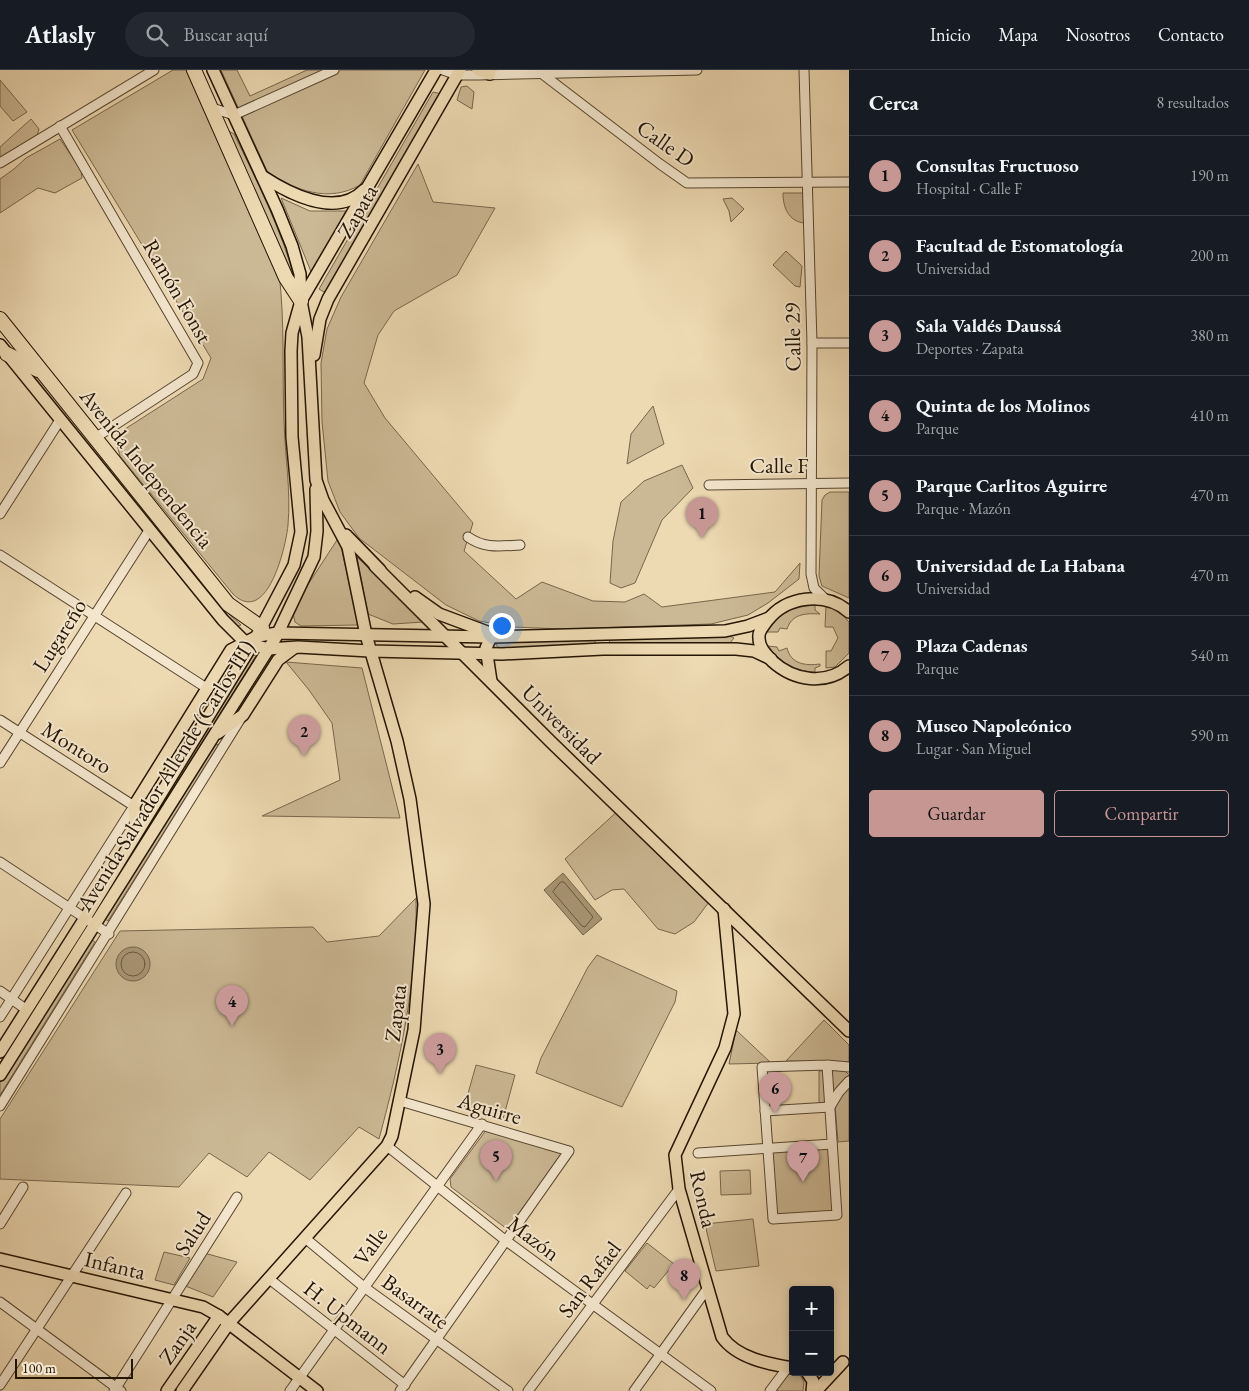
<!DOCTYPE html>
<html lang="es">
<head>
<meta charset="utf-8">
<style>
	body { margin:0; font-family:"EB Garamond",serif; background:#242831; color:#f1f3f6 }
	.controls { position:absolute; right:15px; bottom:15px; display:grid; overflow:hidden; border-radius:5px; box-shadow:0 2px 8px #0003 }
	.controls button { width:45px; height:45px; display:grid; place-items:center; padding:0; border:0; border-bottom:1px solid #363941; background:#171b24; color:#f1f3f6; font:25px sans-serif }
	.scale { position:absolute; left:15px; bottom:12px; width:118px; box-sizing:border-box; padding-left:5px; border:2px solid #251503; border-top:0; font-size:14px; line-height:18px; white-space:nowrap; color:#251503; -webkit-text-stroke:4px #f3e6cd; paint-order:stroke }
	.you { position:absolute; left:501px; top:555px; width:18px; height:18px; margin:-12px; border:4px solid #fff; border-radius:50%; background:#1a73e8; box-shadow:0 0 0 8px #1a73e833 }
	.badge { display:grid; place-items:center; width:32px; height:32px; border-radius:50%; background:#c59692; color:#111; font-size:16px; font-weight:700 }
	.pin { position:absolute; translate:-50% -41px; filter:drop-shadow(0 1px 2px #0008) }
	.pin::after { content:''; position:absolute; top:26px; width:18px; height:15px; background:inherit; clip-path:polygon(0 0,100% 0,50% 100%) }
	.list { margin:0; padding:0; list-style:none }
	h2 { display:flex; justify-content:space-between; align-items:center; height:65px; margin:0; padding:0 20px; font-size:21px }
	h2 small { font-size:16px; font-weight:400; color:#9ea1a6 }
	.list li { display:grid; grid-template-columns:32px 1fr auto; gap:15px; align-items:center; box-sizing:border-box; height:80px; padding:0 20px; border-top:1px solid #363941 }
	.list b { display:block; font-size:19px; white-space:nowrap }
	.list p { margin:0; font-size:16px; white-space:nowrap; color:#9ea1a6 }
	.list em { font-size:16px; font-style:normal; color:#9ea1a6 }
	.actions { display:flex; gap:10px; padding:15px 20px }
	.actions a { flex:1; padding:11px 0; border:1px solid #c59692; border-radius:5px; text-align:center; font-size:18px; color:#c59692 }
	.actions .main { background:#c59692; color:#111 }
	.icon { flex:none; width:28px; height:28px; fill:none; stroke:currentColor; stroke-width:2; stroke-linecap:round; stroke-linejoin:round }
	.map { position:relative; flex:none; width:849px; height:1321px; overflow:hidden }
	header { display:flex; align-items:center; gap:30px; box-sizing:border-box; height:70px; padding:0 25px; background:#171b24; border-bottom:1px solid #363941 }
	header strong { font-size:24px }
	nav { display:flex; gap:28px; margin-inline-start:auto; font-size:18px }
	.search { width:350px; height:45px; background:#242831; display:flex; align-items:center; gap:12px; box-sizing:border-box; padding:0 18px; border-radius:28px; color:#9ea1a6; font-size:19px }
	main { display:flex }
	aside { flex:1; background:#171b24 }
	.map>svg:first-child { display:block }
	.green { fill:#cbb894; stroke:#78664c }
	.water { fill:#a99676; stroke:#746248 }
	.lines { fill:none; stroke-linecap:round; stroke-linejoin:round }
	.shore { stroke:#67563c; stroke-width:1 }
	.minor-casing { stroke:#57462f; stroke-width:11 }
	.major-casing { stroke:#251503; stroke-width:14 }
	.highway-casing { stroke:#251503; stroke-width:16 }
	.minor { stroke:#f3e6cd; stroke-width:9 }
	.major { stroke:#edd9b2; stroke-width:11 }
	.highway { stroke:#edd9b2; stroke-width:14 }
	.labels { text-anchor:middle; stroke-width:4; stroke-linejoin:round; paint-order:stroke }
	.street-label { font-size:22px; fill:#251503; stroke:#f3e6cd }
</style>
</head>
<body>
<header>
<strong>Atlasly</strong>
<div class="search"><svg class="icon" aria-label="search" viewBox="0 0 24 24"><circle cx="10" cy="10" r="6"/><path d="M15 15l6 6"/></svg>Buscar aquí</div>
<nav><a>Inicio</a><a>Mapa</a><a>Nosotros</a><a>Contacto</a></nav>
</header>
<main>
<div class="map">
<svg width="849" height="1321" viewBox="0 0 849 1321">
	<rect width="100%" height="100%" fill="#edd9b2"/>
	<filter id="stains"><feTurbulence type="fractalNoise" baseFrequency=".004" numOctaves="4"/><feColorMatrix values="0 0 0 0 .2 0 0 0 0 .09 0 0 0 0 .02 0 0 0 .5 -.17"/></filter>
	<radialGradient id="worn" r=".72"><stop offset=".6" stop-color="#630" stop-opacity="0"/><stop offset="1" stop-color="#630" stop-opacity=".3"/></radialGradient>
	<!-- green -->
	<g class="green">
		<path d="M 173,0 L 186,0 L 279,203 C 285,252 282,302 284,352 C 285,386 291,421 288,455 C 286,477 267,557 233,524 L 120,386 L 116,371 L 125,359 L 203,309 L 211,288 L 72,60 Z"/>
		<path d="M 221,0 L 237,0 L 250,26 L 307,0 L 425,0 L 360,115 C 329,133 295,121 267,101 Z"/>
		<polygon points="0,10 27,42 13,51 0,36"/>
		<polygon points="467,16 474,22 472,39 457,30 461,17"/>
		<polygon points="433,22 442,24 334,212 324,222 319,219"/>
		<polygon points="31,49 39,59 37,66 0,89 0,77"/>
		<path d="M 227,60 L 234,64 C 257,111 281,159 295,210 Z"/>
		<polygon points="60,69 81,100 82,108 55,123 38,118 0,143 0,109 14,99 26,88"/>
		<polygon points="418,94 433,132 495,138 457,205 394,241 378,265 364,313 385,348 473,453 464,481 516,529 542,512 593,531 625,532 644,524 662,537 775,522 800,493 799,509 768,533 748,545 711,554 562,559 513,557 479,551 446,535 359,468 340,442 328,411 322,352 321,293 327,259 341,227"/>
		<path d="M 783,123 L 803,123 L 804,153 C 788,151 783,137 783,123 Z"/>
		<polygon points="281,128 310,141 346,141 312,204"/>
		<polygon points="732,128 744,139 731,152 729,141 723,129"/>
		<polygon points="786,181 802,196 800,217 795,216 773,195"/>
		<polygon points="25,298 37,306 230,545 241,555 236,557"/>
		<polygon points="653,336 664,374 627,394 631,364"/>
		<polygon points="682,395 693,418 662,450 635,513 621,518 610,513 613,471 621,432 644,411"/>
		<polygon points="830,422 849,422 849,528 822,516 819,506 822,430 825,425"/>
		<polygon points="339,467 358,555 301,556 295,552 292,539"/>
		<polygon points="357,487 423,552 393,554 368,544"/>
		<path d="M 815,535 L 815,540 L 820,544 C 805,543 792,544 787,559 L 780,558 L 778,562 L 767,562 C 778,542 793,537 815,535 Z"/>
		<polygon points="826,536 837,539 849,552 849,583 835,597 826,598 826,581 831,581 838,568 833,557 825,557"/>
		<polygon points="728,565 734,568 730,573 611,573 608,570 608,567"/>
		<polygon points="594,569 596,574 504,579 498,578 496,574 500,571"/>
		<path d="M 768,576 L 777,577 L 779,581 L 787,578 C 791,594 805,596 820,594 L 820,596 L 815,598 L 815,602 C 793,601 781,593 768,576 Z"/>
		<polygon points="253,585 256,586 92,849 89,847"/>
		<polygon points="286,592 362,598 400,748 262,746 340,710 332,653 309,620"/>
		<polygon points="219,674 108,851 102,847 208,677"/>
		<polygon points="620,739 712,828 694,852 675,864 658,859 624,819 612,820 595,830 565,789"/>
		<path d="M 416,828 C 418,910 400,991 379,1069 L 359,1057 L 310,1110 L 269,1082 L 247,1107 L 209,1083 L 179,1117 L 0,1109 L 0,1049 L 120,861 L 313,857 L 327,872 L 379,866 Z"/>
		<polygon points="90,868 95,872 0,1025 0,1012"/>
		<polygon points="597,885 677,921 675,932 622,1037 536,1003 541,988 588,897"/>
		<polygon points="824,950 849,975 849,992 786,991"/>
		<polygon points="736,960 771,993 729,994"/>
		<polygon points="476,995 515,1005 503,1049 464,1038"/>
		<polygon points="844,1000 849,1005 849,1071 838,1072 835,1034 819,1033 819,1001"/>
		<polygon points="487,1059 563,1083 507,1159 451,1117 450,1109"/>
		<polygon points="832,1074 837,1145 773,1149 768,1078"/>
		<polygon points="750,1100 751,1124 721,1125 720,1101"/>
		<polygon points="753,1149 759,1196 716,1201 705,1154"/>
		<polygon points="647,1173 674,1194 654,1218 650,1215 647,1219 625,1201"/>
		<polygon points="164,1182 190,1188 174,1215 155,1210"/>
		<polygon points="204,1183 237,1192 213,1227 183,1215"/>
		<polygon points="794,1303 800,1305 804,1312 803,1321 774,1321 786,1304"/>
	</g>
	<!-- water -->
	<g class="water">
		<polygon points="563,803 602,849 583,865 544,820"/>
		<circle cx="133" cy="894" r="17"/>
	</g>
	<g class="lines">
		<!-- shore -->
		<g class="shore">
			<polygon points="561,812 564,812 593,847 585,857 582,856 553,822"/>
			<circle cx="133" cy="894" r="12"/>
		</g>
		<defs>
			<g id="minor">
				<polyline points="443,0 457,5 479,5 697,0"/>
				<polyline points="804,0 812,273 811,504 814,518 825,529"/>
				<polyline points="541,3 660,94 687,113 849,112"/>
				<polyline points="212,38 234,45 334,0"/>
				<polyline points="60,56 198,293 193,304 95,368"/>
				<polyline points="0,93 154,0"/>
				<polyline points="812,273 849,273"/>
				<polyline points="709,415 849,413"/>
				<polyline points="0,444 60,350"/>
				<path d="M 468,467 C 485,479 500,476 520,475"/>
				<polyline points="0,485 208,619"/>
				<polyline points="0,650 134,736 0,947"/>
				<polyline points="0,693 150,459"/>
				<polyline points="0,792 109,864"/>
				<polyline points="0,921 27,940"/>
				<polyline points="827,995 837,1145 773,1149 762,997 827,995 849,997"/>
				<polyline points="0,1036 241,648"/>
				<polyline points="765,1041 830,1037 839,1022 849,1011"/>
				<polyline points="387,1076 505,1170 711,1321"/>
				<polyline points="698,1083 832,1074"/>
				<polyline points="0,1154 23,1117"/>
				<polyline points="305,1168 364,1217 508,1321"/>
				<polyline points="268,1208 405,1315"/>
				<polyline points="0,1232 121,1321"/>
				<polyline points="0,1315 126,1123"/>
				<polyline points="114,1321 237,1127"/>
				<polyline points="290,1321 482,1054"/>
				<polyline points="400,1321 569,1081 400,1031"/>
				<polyline points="528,1321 679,1119"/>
				<polyline points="634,1321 707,1219"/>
				<polyline points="770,1321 788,1297"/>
			</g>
			<g id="major">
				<polyline points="478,0 490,4"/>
				<path d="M 262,106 C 288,123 336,149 364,120"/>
				<polyline points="0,275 223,550 245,572 268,579 298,577 370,581 502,584 603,579 736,579 754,581 771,589"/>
				<polyline points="314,285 320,249 328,229 460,0"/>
				<polyline points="346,465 380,500"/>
				<polyline points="375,496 551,672 849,961"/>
				<polyline points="415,527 439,544 490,563"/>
				<path d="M 849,542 C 825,521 786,526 767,551 C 763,557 758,561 759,568 C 759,578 766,584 772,591 C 794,611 826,616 849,596"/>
				<polyline points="491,611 486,578 491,567"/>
				<polyline points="218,663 243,645 278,590 294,578"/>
				<polyline points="136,763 134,736 231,580 258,566 278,563 491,567 725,561 748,556 769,548"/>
				<path d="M 724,839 L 734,944 L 725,978 L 675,1085 L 679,1119 L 722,1267 C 737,1288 768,1294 793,1298"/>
				<polyline points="0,982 85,848 252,575 294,495 301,462 292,367 291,281 292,263 301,231 436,0"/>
				<polyline points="0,1005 276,567 314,487 317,461 316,419"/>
				<polyline points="0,1189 203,1237 219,1246 317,1321"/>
				<polyline points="807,1302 813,1311 812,1321"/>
				<polyline points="167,1321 219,1246"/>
				<polyline points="182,1321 229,1253 387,1076 392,1066 414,960 424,834 410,729 397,671 366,565 348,477 323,430 316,410 308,267 301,231 300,204 292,176 277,139 213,0"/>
				<polyline points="816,1321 843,1292"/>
			</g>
			<g id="highway">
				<polyline points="194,0 286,208 301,231"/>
				<polyline points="0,249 228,534 262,558"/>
				<polyline points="7,284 38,300"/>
			</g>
		</defs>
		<!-- minor casing -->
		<use href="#minor" class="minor-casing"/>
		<!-- major casing -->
		<use href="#major" class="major-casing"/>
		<!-- highway casing -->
		<use href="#highway" class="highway-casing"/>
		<!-- minor -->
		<use href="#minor" class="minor"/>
		<!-- major -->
		<use href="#major" class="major"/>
		<!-- highway -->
		<use href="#highway" class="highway"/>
	</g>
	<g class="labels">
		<!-- street labels -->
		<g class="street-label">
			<text transform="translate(666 73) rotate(35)" y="8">Calle D</text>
			<text transform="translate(357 141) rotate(-60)" y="8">Zapata</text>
			<text transform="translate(178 221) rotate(60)" y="8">Ramón Fonst</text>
			<text transform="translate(792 267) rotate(-91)" y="8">Calle 29</text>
			<text x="779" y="403">Calle F</text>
			<text transform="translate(147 398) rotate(51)" y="8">Avenida Independencia</text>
			<text transform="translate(59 565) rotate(-58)" y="8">Lugareño</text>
			<text transform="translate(562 654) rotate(45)" y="8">Universidad</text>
			<text transform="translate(77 677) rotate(32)" y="8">Montoro</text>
			<text transform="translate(165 705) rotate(-58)" y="8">Avenida Salvador Allende (Carlos III)</text>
			<text transform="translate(395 943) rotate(-83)" y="8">Zapata</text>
			<text transform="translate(490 1038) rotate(16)" y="8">Aguirre</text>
			<text transform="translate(704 1129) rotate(77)" y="8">Ronda</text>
			<text transform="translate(192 1163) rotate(-57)" y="8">Salud</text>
			<text transform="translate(534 1168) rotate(37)" y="8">Mazón</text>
			<text transform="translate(370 1176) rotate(-54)" y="8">Valle</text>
			<text transform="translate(115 1195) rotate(13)" y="8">Infanta</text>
			<text transform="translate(589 1209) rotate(-53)" y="8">San Rafael</text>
			<text transform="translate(416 1231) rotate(36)" y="8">Basarrate</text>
			<text transform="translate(348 1247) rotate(38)" y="8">H. Upmann</text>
			<text transform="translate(177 1272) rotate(-55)" y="8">Zanja</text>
		</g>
	</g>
	<rect width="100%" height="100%" filter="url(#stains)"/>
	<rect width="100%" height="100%" fill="url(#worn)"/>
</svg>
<div class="controls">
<button>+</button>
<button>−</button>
</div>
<div class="scale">100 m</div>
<div class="you"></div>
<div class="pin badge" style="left:702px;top:468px">1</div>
<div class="pin badge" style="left:304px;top:686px">2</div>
<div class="pin badge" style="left:440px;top:1004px">3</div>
<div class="pin badge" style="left:232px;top:956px">4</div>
<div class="pin badge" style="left:496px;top:1111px">5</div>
<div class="pin badge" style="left:775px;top:1043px">6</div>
<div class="pin badge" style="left:803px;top:1112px">7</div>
<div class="pin badge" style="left:684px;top:1230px">8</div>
</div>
<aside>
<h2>Cerca<small>8 resultados</small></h2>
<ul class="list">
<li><span class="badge">1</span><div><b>Consultas Fructuoso</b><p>Hospital · Calle F</p></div><em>190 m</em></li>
<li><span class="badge">2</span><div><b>Facultad de Estomatología</b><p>Universidad</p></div><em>200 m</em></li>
<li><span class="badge">3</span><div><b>Sala Valdés Daussá</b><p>Deportes · Zapata</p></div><em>380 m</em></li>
<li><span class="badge">4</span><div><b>Quinta de los Molinos</b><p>Parque</p></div><em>410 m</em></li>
<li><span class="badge">5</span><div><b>Parque Carlitos Aguirre</b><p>Parque · Mazón</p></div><em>470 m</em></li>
<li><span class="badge">6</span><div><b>Universidad de La Habana</b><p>Universidad</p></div><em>470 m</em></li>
<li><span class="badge">7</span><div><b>Plaza Cadenas</b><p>Parque</p></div><em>540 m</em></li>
<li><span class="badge">8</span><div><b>Museo Napoleónico</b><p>Lugar · San Miguel</p></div><em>590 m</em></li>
</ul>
<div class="actions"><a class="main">Guardar</a><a>Compartir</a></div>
</aside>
</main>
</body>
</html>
